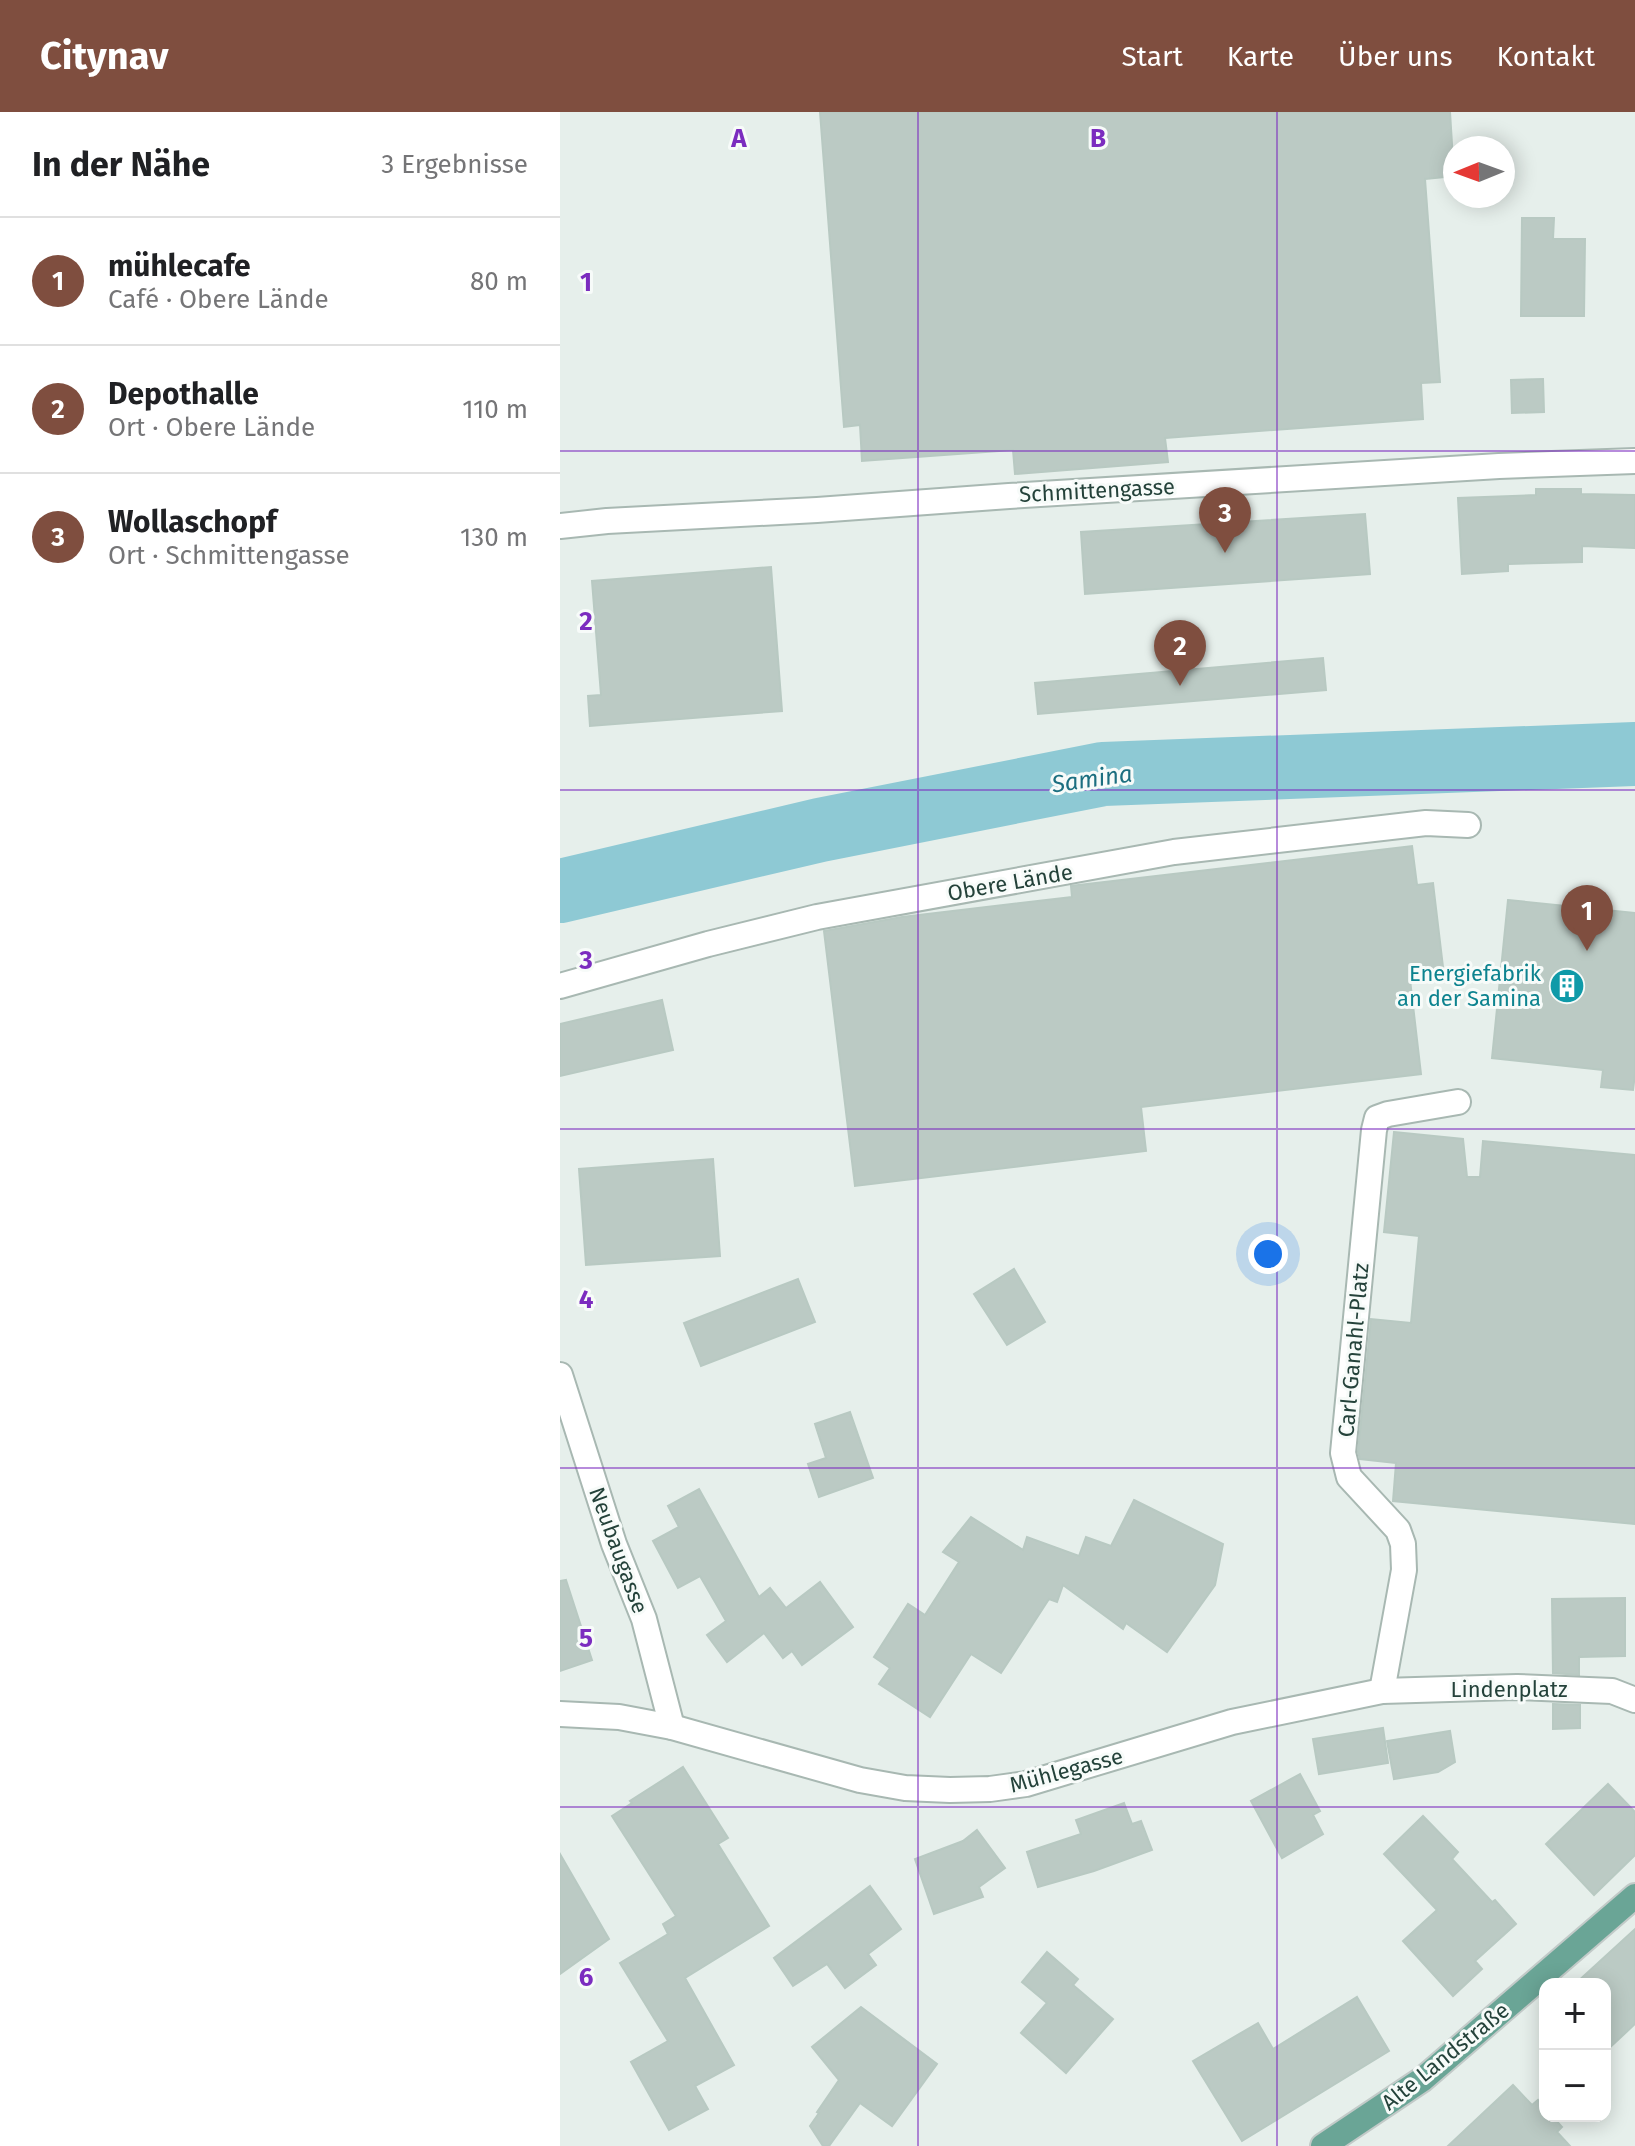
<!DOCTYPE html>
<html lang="de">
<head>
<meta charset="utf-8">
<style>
	body { margin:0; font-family:"Fira Sans",sans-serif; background:#f6f6f6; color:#202124 }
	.controls { position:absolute; right:24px; bottom:24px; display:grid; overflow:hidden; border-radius:16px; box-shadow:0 4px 20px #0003 }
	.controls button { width:72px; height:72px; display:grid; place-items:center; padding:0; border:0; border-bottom:2px solid #e0e0e0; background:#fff; color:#202124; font:40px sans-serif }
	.compass { position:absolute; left:883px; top:24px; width:72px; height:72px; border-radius:50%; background:#fff; box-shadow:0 4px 20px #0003; rotate:269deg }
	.you { position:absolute; left:708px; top:1142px; width:28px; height:28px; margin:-20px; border:6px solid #fff; border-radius:50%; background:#1a73e8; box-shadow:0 0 0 12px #1a73e833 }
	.badge { display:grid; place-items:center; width:52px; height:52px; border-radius:50%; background:#7f4e3f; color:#fff; font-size:26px; font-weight:700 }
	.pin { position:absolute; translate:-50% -66px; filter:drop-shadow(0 2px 4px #0008) }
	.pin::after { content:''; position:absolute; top:42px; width:28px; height:24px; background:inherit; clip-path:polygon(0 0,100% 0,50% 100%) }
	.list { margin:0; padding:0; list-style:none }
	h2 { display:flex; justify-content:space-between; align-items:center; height:104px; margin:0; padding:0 32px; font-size:34px }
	h2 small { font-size:26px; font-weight:400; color:#757577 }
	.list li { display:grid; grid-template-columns:52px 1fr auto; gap:24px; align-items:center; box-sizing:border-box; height:128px; padding:0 32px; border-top:2px solid #e0e0e0 }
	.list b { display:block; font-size:30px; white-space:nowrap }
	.list p { margin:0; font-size:26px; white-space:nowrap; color:#757577 }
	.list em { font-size:26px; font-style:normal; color:#757577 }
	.map { position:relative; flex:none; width:1075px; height:2034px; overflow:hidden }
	header { display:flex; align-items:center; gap:48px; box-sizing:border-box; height:112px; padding:0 40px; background:#7f4e3f; color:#fff }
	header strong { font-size:38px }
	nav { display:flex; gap:44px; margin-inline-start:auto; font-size:28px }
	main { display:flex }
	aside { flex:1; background:#fff }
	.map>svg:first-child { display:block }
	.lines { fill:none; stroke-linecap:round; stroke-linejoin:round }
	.river { stroke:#8ec9d4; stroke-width:64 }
	.building { fill:#bbcac4; stroke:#b8c9c2; stroke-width:2 }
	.minor-casing { stroke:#a8b8b2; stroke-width:28 }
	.major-casing { stroke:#c2cac8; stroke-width:28 }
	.minor { stroke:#fff; stroke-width:24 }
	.major { stroke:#6aa596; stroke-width:24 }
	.grid { fill:none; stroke:#7b2cbf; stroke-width:2; stroke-opacity:0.55 }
	.labels { text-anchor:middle; stroke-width:6; stroke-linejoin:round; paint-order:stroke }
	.street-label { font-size:22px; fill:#24423a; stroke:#f7fbf9 }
	.culture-label { font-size:22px; fill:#0d838f; stroke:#f7fbf9; text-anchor:end }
	.water-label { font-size:24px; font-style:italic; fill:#1c6f80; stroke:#f7fbf9 }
	.grid-label { font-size:26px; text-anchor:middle; font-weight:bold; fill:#7b2cbf; stroke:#f7fbf9; stroke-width:6; stroke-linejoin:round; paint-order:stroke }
</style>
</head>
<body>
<header>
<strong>Citynav</strong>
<nav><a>Start</a><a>Karte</a><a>Über uns</a><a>Kontakt</a></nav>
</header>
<main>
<aside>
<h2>In der Nähe<small>3 Ergebnisse</small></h2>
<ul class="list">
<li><span class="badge">1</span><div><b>mühlecafe</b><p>Café · Obere Lände</p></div><em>80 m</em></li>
<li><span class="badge">2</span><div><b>Depothalle</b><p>Ort · Obere Lände</p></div><em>110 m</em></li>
<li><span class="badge">3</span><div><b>Wollaschopf</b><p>Ort · Schmittengasse</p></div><em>130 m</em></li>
</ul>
</aside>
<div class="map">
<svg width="1075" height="2034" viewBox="0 0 1075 2034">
	<rect width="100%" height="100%" fill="#e6efeb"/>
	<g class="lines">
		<!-- river -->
		<polyline class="river" points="0,779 260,718 543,662 1075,642"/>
	</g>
	<!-- building -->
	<g class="building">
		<polygon points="260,0 890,0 894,64 865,67 880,270 861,271 863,307 605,326 608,350 455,362 453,338 302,349 300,313 284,315"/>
		<polygon points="962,106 994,106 993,127 1025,127 1024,204 961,204"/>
		<polygon points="983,267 984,300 952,301 951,268"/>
		<polygon points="976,377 1021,377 1021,382 1075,383 1075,436 1022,434 1022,450 948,452 948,459 902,462 898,386 976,383"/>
		<polygon points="805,402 810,462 525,482 521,420"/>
		<polygon points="211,455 222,599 30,614 28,584 41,583 32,469"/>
		<polygon points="763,546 766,578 478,602 475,571"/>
		<polygon points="852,734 857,773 873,771 883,855 849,859 861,962 581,995 586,1039 295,1074 264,819 342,805 512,785 511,774"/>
		<polygon points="948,788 1075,801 1075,962 1073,978 1041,975 1043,958 932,946"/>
		<polygon points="102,888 113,938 0,964 0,912"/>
		<polygon points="834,1020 903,1027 907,1065 920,1065 923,1029 1075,1043 1075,1412 833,1389 836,1351 800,1347 798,1340 811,1207 851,1211 859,1124 824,1120"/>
		<polygon points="153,1047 160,1144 26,1153 19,1057"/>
		<polygon points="454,1157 485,1210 447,1233 414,1182"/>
		<polygon points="238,1167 255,1210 141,1254 124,1211"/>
		<polygon points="290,1300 313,1366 259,1385 248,1352 266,1346 255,1312"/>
		<polygon points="139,1377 199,1485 210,1476 226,1496 260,1470 293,1515 242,1553 232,1539 223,1546 204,1521 167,1550 147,1523 166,1509 140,1464 118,1476 93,1429 119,1415 108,1394"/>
		<polygon points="574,1388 663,1432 655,1473 607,1540 566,1511 563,1517 503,1473 497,1490 489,1487 441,1561 411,1542 370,1605 319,1572 330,1556 314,1545 348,1492 365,1503 399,1450 383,1440 411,1405 463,1438 467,1425 519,1444 526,1425 551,1434"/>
		<polygon points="6,1468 32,1548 0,1559 0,1469"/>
		<polygon points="1065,1486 1065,1544 1019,1545 1019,1563 993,1561 992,1487"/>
		<polygon points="993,1592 1020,1593 1020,1616 993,1617"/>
		<polygon points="823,1616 828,1651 759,1662 753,1627"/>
		<polygon points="890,1619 895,1650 878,1660 834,1667 827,1629"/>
		<polygon points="123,1655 168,1726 158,1732 209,1814 125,1866 174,1953 135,1974 148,1997 109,2018 71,1950 108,1929 60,1851 108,1822 103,1812 116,1804 52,1704 72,1691 70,1689"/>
		<polygon points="740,1662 760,1699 753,1703 763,1722 722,1746 691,1689"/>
		<polygon points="1048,1672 1075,1700 1075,1743 1034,1783 986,1732"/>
		<polygon points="564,1691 572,1712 581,1709 592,1738 534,1759 478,1775 467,1740 521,1722 516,1708"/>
		<polygon points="863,1704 898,1740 892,1747 932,1790 935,1788 956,1812 915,1849 922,1857 893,1884 843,1829 877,1798 824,1742"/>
		<polygon points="417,1718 445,1756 419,1775 423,1785 374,1802 355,1747 403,1729"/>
		<polygon points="0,1742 49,1827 0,1862"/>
		<polygon points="310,1774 341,1817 308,1842 316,1853 285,1876 267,1852 233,1874 214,1846"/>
		<polygon points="1075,1817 1075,1912 1045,1940 1045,1872 1015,1872"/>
		<polygon points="487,1840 518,1867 513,1873 553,1907 506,1961 461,1921 487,1891 462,1870"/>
		<polygon points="797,1885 829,1939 682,2029 633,1949 698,1911 713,1937"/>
		<polygon points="301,1895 377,1952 332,2014 300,1991 269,2034 263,2034 250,2014 259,2001 257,2000 279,1968 252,1935"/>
		<polygon points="953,1973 972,1993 978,1988 985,1996 985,2004 992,2004 1002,2015 997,2020 1010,2034 888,2034"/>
	</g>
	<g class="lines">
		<defs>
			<g id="minor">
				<polyline points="0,414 47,409 257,398 449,384 939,354 1075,349"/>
				<polyline points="0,874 148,832 257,805 614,740 866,711 908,713"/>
				<polyline points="0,1263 54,1432 84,1507 112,1615"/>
				<polyline points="822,1579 844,1458 843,1432 838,1418 789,1365 783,1341 814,1018 817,1006 828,1002 898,990"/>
				<polyline points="0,1602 59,1605 112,1615 300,1668 345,1676 390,1678 430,1677 466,1672 672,1610 822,1579 957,1575 1052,1579 1075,1588"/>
			</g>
			<polyline id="major" points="763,2034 863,1967 1075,1784"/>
		</defs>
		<!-- minor casing -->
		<use href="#minor" class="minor-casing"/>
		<!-- major casing -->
		<use href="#major" class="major-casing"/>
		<!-- minor -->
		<use href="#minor" class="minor"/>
		<!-- major -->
		<use href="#major" class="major"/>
	</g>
	<!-- grid -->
	<path class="grid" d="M 358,0 L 358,2034M 717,0 L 717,2034M 0,339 L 1075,339M 0,678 L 1075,678M 0,1017 L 1075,1017M 0,1356 L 1075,1356M 0,1695 L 1075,1695"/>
	<!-- icons -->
	<defs>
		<symbol id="building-disc" viewBox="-11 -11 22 22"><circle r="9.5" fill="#0f9aa8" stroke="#f7fbf9"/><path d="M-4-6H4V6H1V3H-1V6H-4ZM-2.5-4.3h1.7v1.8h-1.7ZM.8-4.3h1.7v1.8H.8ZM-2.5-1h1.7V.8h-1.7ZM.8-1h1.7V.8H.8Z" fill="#fff"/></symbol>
	</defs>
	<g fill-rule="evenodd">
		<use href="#building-disc" x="987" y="854" width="40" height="40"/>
	</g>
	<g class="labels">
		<!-- street labels -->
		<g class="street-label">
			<text transform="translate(537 378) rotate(-3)" y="8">Schmittengasse</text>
			<text transform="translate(450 770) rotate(-10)" y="8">Obere Lände</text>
			<text transform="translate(793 1238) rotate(-85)" y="8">Carl-Ganahl-Platz</text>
			<text transform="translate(59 1438) rotate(70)" y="8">Neubaugasse</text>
			<text x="949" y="1585">Lindenplatz</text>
			<text transform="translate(506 1658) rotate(-15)" y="8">Mühlegasse</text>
			<text transform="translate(885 1944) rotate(-39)" y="8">Alte Landstraße</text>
		</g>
		<!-- culture labels -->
		<g class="culture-label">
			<text x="981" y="869">Energiefabrik<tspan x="981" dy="25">an der Samina</tspan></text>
		</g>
		<!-- water labels -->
		<g class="water-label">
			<text transform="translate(532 667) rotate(-8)" y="8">Samina</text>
		</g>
	</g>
	<g class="grid-label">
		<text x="179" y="35">A</text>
		<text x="538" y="35">B</text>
		<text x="26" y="179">1</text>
		<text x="26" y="518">2</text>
		<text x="26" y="857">3</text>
		<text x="26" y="1196">4</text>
		<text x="26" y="1535">5</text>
		<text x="26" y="1874">6</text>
	</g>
</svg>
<div class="controls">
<button>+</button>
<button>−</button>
</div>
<svg class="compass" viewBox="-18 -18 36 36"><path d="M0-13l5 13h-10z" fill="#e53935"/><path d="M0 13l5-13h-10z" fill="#757577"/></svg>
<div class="you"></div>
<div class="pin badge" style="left:1027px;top:839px">1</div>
<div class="pin badge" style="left:620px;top:574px">2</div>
<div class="pin badge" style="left:665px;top:441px">3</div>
</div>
</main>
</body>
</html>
